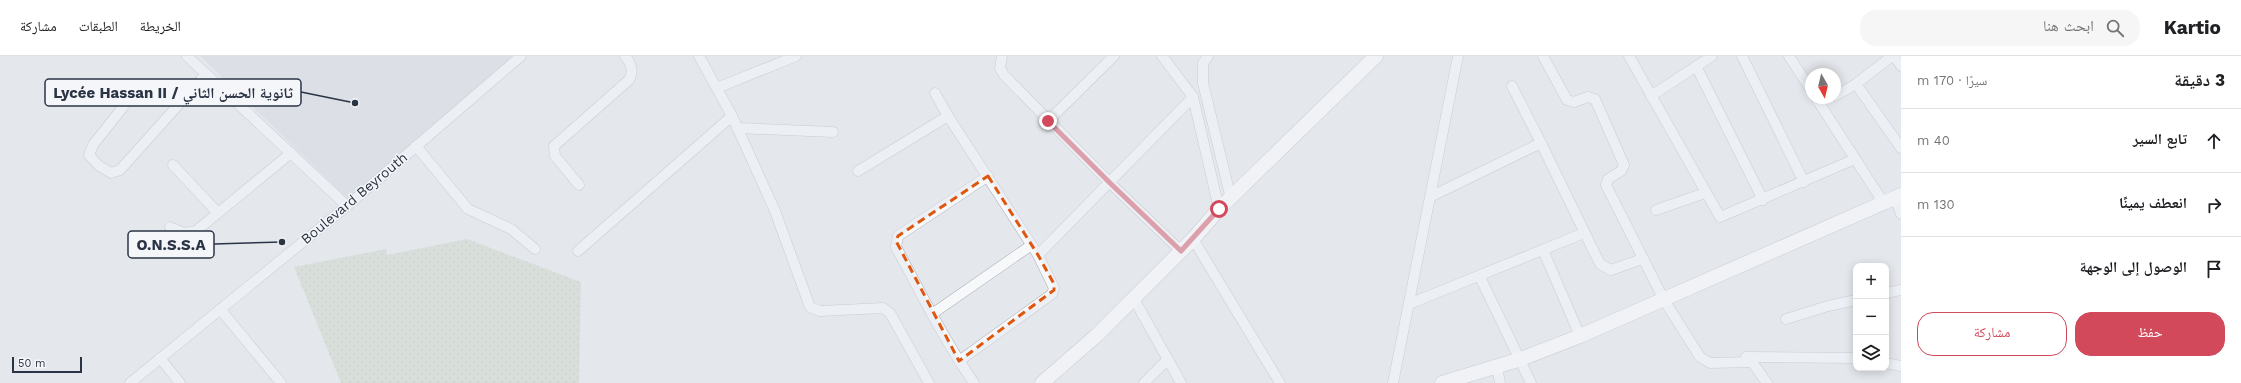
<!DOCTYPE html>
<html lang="ar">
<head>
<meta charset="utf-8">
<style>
	body { margin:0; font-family:"Work Sans","Noto Naskh Arabic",sans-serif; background:#f6f6f6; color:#202124; direction:rtl }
	.controls { position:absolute; right:12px; bottom:12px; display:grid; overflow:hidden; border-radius:8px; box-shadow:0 2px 10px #0003 }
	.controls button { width:36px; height:36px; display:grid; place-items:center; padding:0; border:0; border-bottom:1px solid #e0e0e0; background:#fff; color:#202124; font:20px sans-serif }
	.compass { position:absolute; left:1805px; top:12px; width:36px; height:36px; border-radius:50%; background:#fff; box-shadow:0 2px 10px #0003; rotate:172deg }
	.scale { position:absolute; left:12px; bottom:10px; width:70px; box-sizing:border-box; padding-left:4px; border:2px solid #2b3445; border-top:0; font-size:11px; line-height:14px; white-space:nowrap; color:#2b3445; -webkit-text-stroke:3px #f4f6f9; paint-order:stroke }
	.stop { position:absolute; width:12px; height:12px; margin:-9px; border:3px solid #d1495b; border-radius:50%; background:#fff }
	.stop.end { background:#d1495b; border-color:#fff; box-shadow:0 1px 4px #0008 }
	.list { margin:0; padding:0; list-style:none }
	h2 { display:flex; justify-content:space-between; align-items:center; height:52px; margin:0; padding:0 16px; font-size:17px }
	h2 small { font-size:13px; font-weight:400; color:#757577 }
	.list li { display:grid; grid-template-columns:26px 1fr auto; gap:12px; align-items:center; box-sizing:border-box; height:64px; padding:0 16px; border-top:1px solid #e0e0e0 }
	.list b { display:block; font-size:15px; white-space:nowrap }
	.list em { font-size:13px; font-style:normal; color:#757577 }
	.actions { display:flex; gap:8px; padding:12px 16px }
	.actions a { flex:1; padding:9px 0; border:1px solid #d1495b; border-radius:16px; text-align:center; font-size:14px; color:#d1495b }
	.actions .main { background:#d1495b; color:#fff }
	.icon { flex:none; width:22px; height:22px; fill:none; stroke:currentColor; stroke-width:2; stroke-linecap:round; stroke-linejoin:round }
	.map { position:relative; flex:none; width:1901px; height:327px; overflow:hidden; direction:ltr }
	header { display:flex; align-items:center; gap:24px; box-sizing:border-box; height:56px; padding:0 20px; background:#fff; border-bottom:1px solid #e0e0e0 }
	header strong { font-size:19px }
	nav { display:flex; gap:22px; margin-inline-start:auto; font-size:14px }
	.search { width:280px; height:36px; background:#f6f6f6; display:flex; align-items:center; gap:10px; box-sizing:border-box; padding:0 14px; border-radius:16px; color:#757577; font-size:15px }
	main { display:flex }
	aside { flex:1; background:#fff }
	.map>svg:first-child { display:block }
	.built { fill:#d2d6de }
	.grass { fill:url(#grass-dots) }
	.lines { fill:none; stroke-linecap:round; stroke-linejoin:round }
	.street-casing { stroke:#a9aeb7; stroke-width:11 }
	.secondary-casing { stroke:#a9aeb7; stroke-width:15 }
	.street { stroke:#f7f8fa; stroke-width:10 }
	.secondary { stroke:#fff; stroke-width:14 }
	.route { stroke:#d1495b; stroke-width:5 }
	.marked { fill:none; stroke:#df570f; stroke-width:3; stroke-dasharray:8 5; stroke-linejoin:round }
	.labels { text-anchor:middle; stroke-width:3; stroke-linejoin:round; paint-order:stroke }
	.street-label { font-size:14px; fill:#2b3445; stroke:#f4f6f9 }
	.leader { fill:none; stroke:#2b3445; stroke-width:1.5 }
	.callout-dot { fill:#2b3445; stroke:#f4f6f9; stroke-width:1.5 }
	.callout { fill:#f4f6f9; stroke:#2b3445; stroke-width:1.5 }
	.callout-label { font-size:15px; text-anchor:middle; font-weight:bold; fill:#2b3445 }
</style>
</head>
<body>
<header>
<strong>Kartio</strong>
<div class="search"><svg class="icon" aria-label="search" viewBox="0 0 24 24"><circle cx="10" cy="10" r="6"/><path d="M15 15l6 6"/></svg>ابحث هنا</div>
<nav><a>الخريطة</a><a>الطبقات</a><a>مشاركة</a></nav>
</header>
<main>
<aside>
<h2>3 دقيقة<small>سيرًا · 170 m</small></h2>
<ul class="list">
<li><svg class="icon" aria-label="ahead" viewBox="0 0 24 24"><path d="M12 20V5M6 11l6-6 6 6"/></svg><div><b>تابع السير</b></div><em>40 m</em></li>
<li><svg class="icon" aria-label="right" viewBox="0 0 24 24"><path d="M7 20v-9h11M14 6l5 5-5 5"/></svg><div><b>انعطف يمينًا</b></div><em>130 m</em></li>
<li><svg class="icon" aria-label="arrive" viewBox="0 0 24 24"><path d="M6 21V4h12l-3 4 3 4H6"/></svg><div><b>الوصول إلى الوجهة</b></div></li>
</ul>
<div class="actions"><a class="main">حفظ</a><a>مشاركة</a></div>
</aside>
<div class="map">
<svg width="1901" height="327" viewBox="0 0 1901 327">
	<defs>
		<pattern id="grass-dots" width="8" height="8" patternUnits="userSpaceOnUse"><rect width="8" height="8" fill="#c9d6c5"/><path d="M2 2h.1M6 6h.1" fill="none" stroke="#adb8ab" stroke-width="1.8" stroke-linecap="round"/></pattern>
	</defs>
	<rect width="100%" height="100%" fill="#e4e7ec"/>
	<!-- built -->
	<polygon class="built" points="200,0 514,0 348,143"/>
	<!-- grass -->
	<polygon class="grass" points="467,183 581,226 579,327 341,327 294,211 386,193 387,199"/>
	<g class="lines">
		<defs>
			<g id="street">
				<polyline points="187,0 347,150"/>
				<polyline points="699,0 732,60 775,155 810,251 820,255 883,252 890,257 929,327"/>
				<polyline points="1002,0 1000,12 1004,19 1110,127 1181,195"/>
				<polyline points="1162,0 1193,41 1219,153"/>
				<polyline points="1208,0 1203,7 1203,27 1231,143"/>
				<polyline points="1543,0 1567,44 1574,46 1588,41 1595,43 1624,109 1621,115 1608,123 1606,129 1664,244 1700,301 1710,307 1752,306 1767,327"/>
				<polyline points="1629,0 1720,161 1855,103"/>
				<polyline points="1742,0 1804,126"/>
				<polyline points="1789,0 1811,34"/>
				<polyline points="1894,0 1901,10"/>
				<polyline points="1696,10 1763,144"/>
				<polyline points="1856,28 1901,92"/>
				<polyline points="1512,30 1541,87"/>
				<polyline points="717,32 796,0"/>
				<polyline points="935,37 948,60 1038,199 1054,232 1052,238 959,305"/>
				<polyline points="1651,40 1712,0"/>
				<polyline points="1835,40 1856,28 1892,0"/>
				<polyline points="1816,42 1883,146"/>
				<polyline points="123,51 93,89 89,99 98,109 111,117 120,114 206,18"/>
				<polyline points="1048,65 1114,0"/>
				<polyline points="737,72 833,76"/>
				<polyline points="416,90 468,153 511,173 535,193"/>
				<polyline points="173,109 218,157"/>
				<polyline points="858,115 948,60"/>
				<path d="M 579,129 L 555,100 L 554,90 L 629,24 C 634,16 631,7 625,0"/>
				<polyline points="1432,140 1541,87 1600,208 1611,214 1642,203"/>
				<polyline points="1895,142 1901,158"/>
				<polyline points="1656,154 1705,137"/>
				<polyline points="170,171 184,177 196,175 291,97"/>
				<polyline points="1193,183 1280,327"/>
				<polyline points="1543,194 1580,280"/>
				<polyline points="578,195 732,60"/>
				<polyline points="1038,199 1193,41"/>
				<polyline points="1480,221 1531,327"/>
				<polyline points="1886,237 1901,234"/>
				<polyline points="1134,243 1181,327"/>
				<polyline points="1409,248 1584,177"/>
				<polyline points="220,253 281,327"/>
				<polyline points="932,258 1030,190"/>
				<polyline points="1786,263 1828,250 1856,244"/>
				<polyline points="1746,301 1856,302"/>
				<polyline points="160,302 180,327"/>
				<polyline points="1886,307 1901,310"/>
				<polyline points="1497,311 1500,327"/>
				<polyline points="130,327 347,150 521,0"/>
				<path d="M 974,327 C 944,284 921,237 896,191 L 898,180 L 988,120"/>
				<polyline points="1144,327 1168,303"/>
				<polyline points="1393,327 1458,0"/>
			</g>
			<g id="secondary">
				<polyline points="1042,327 1097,279 1193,183 1219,153 1376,0"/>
				<polyline points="1442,327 1521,303 1580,280 1901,139"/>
			</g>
		</defs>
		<!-- street casing -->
		<use href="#street" class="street-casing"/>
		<!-- secondary casing -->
		<use href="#secondary" class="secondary-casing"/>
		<!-- street -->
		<use href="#street" class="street"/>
		<!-- secondary -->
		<use href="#secondary" class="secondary"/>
	</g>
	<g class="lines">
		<!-- route -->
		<polyline class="route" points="1048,65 1110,127 1181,195 1219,153"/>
	</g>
	<!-- marked area -->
	<path d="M0 0H1901V327H0ZM 988,120 L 1038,199 L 1054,228 L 1054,234 L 959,305 L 896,185 L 898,180 Z" fill="#e4e7ec" fill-opacity=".55" fill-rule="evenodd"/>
	<path class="marked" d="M 988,120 L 1038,199 L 1054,228 L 1054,234 L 959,305 L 896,185 L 898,180 Z"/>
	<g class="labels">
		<!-- street labels -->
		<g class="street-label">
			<text transform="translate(354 142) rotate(-40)" y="5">Boulevard Beyrouth</text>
		</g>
	</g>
	<!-- callouts -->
	<path class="leader" d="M355 47L301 36M282 186L214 188"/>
	<g class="callout-dot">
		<circle cx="355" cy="47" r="4"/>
		<circle cx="282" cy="186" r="4"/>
	</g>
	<g class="callout">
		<rect x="45" y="23" width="256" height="27" rx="4"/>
		<rect x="128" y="175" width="86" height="27" rx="4"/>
	</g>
	<g class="callout-label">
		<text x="173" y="42">Lycée Hassan II / ثانوية الحسن الثاني</text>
		<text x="171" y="194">O.N.S.S.A</text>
	</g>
</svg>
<div class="controls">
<button>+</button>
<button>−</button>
<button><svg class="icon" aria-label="layers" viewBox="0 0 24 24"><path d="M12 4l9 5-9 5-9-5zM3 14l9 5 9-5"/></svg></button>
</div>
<svg class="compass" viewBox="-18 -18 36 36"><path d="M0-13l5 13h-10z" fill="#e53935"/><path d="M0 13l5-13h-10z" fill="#757577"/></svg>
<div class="scale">50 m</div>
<div class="stop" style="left:1219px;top:153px"></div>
<div class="stop end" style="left:1048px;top:65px"></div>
</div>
</main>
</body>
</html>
